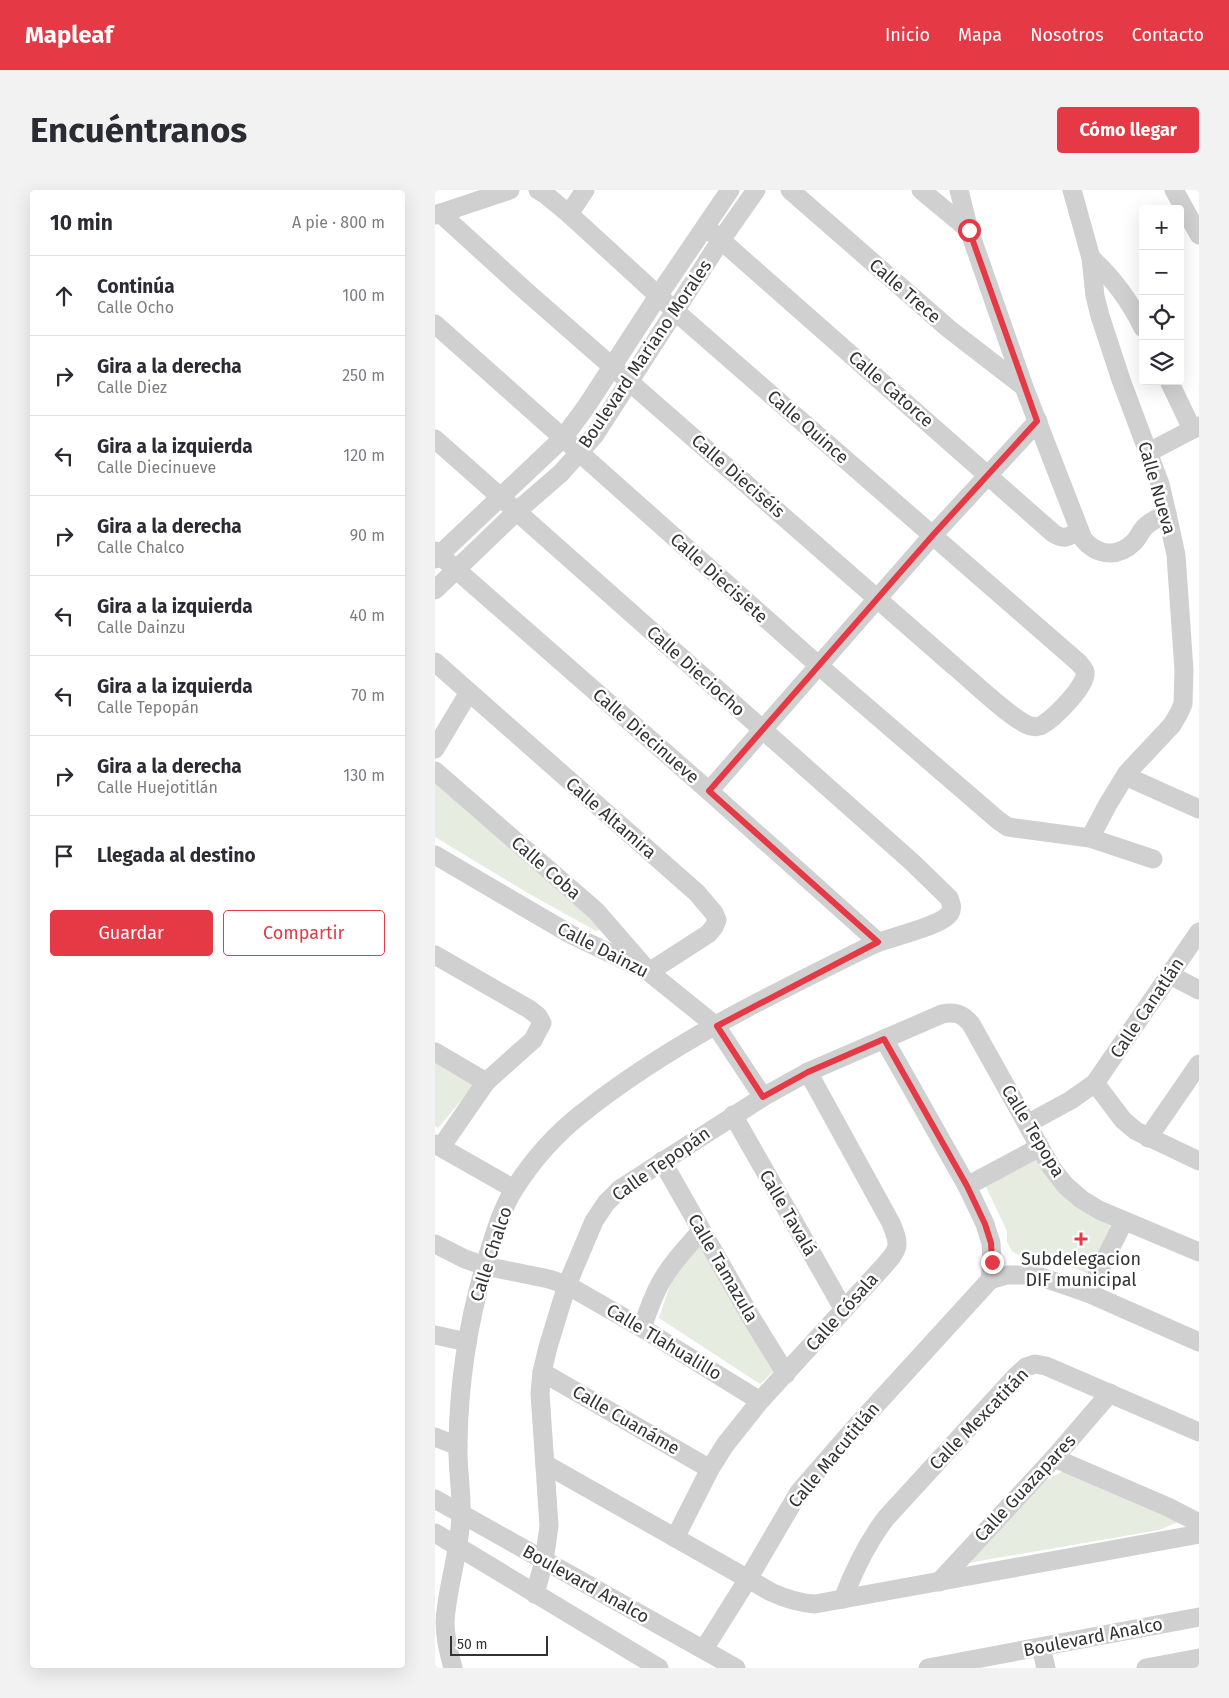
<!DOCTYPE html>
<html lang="es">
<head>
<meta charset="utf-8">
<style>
	body { margin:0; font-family:"Fira Sans",sans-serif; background:#f2f2f3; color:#2b2b33 }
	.controls { position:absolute; right:15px; top:15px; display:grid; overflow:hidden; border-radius:5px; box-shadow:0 5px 20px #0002 }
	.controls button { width:45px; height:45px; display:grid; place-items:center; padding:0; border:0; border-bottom:1px solid #e1e1e2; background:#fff; color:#2b2b33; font:25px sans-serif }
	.scale { position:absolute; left:15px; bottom:12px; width:98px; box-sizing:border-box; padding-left:5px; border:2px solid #333; border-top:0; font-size:14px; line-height:18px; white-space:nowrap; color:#333; -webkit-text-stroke:4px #fff; paint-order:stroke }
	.stop { position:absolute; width:15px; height:15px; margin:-11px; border:4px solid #e63946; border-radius:50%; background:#fff }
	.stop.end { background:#e63946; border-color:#fff; box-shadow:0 1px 5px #0008 }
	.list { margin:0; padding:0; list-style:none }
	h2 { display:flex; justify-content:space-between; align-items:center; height:65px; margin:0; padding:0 20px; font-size:21px }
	h2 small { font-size:16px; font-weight:400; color:#7c7c81 }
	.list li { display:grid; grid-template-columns:32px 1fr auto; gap:15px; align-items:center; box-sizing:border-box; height:80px; padding:0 20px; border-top:1px solid #e1e1e2 }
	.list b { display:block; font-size:19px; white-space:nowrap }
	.list p { margin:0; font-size:16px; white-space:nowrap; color:#7c7c81 }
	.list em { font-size:16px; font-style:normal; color:#7c7c81 }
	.actions { display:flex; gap:10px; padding:15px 20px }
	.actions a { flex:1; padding:11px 0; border:1px solid #e63946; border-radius:5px; text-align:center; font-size:18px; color:#e63946 }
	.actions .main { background:#e63946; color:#fff }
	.icon { flex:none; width:28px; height:28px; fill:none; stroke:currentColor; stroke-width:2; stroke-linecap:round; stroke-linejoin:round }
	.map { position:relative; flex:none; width:764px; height:1478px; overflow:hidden; border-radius:5px }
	header { display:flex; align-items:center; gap:30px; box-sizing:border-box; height:70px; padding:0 25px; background:#e63946; color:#fff }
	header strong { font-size:24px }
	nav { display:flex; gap:28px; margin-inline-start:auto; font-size:18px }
	.intro { display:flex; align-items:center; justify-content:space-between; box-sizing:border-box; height:120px; padding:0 30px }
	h1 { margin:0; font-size:35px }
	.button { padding:12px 22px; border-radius:5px; background:#e63946; color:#fff; font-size:18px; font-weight:700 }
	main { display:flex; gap:30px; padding:0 30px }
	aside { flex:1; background:#fff; border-radius:5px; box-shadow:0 5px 20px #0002 }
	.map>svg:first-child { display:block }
	.green { fill:#e6ecdf }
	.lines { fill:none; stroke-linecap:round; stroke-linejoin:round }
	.minor { stroke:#d0d0d0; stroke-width:19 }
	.route { stroke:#e63946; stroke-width:6 }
	.poi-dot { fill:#e63946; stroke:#fff; stroke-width:2 }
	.labels { text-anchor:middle; stroke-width:5; stroke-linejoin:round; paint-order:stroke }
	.street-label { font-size:18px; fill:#333; stroke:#fff }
	.poi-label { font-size:18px; fill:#333; stroke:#fff }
</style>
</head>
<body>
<header>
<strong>Mapleaf</strong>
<nav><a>Inicio</a><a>Mapa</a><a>Nosotros</a><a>Contacto</a></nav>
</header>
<div class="intro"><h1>Encuéntranos</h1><a class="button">Cómo llegar</a></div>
<main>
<aside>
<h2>10 min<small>A pie · 800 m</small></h2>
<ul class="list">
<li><svg class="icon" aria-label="ahead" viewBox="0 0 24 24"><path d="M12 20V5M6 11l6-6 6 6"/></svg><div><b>Continúa</b><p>Calle Ocho</p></div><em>100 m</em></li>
<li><svg class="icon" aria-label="right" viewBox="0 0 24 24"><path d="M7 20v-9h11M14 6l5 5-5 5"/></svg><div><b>Gira a la derecha</b><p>Calle Diez</p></div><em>250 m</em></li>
<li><svg class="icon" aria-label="left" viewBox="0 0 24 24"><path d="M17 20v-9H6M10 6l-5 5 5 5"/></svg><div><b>Gira a la izquierda</b><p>Calle Diecinueve</p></div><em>120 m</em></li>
<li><svg class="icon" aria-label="right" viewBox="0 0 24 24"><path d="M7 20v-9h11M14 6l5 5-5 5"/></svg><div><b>Gira a la derecha</b><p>Calle Chalco</p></div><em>90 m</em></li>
<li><svg class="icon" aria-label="left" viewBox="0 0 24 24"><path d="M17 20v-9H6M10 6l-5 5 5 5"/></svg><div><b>Gira a la izquierda</b><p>Calle Dainzu</p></div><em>40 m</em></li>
<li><svg class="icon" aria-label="left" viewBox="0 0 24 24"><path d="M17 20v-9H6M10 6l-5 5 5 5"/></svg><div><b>Gira a la izquierda</b><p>Calle Tepopán</p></div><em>70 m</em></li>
<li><svg class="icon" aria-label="right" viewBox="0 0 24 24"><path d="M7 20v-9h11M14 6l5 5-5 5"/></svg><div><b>Gira a la derecha</b><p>Calle Huejotitlán</p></div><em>130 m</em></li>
<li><svg class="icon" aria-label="arrive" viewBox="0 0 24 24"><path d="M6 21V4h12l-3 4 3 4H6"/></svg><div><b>Llegada al destino</b></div></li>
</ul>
<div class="actions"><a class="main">Guardar</a><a>Compartir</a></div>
</aside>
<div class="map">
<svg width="764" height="1478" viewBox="0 0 764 1478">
	<rect width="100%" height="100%" fill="#fff"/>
	<!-- green -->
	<g class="green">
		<polygon points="0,588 170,738 161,741 91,702 0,647"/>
		<polygon points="0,872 40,894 3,938 0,936"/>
		<polygon points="602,965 676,1031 674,1041 652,1083 625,1073 598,1066 585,1066 577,1061 572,1052 572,1041 550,995"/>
		<polygon points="265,1056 314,1135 340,1180 325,1194 224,1128 238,1086"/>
		<polygon points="630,1280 753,1328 724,1340 533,1373 612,1290"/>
	</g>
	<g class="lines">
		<!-- minor -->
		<g class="minor">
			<polyline points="355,0 514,139 589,197"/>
			<polyline points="486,0 534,40"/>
			<path d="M 524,0 L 534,40 L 589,197 L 648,349 C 662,366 683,368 699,352 C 704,347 706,340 711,336 C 717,330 725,327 732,324"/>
			<polyline points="637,0 656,68 660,106 665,126 686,190 725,294 732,324 741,365 749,480 748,514 744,523 737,535 692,583 673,614 655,648"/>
			<polyline points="739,0 764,45"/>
			<path d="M 5,23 L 93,103 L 519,476 C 535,489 579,532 596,536 C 599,537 604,537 607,535 C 618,529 653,495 650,482 C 650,479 646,476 644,473 L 240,121 L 134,24 L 111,5 L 103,0"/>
			<polyline points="134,24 150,0"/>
			<polyline points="0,25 75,0"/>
			<path d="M 271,37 L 618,343 C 628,350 634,348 643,340"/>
			<path d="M 656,68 C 678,88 695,111 708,138"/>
			<polyline points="0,134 383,475 564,631 573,637 655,648 718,669"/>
			<polyline points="734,191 757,239"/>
			<path d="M 0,249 L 477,672 L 514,708 C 516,713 518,718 515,723 C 507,737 452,747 435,756 C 335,805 232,855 145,925 C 120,945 97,971 80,998 C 67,1018 60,1043 53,1065 C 34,1126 24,1189 23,1253 C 22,1277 27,1301 26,1325 C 25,1362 12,1396 10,1432 C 10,1448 14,1463 18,1478"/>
			<polyline points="714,262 764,236"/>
			<polyline points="0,361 274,601 443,752"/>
			<polyline points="0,369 128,248 151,217 223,106 295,0"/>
			<polyline points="0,400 81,322 126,283 159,246 286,50 321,0"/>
			<polyline points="0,472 262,703 279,723 282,730 279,737 273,744 214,782 161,721 0,581"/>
			<polyline points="0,559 34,502"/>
			<polyline points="692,585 697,589 764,619"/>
			<polyline points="274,601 498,345 603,231"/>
			<polyline points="0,665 135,744 214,782 281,836 328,907"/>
			<polyline points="0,765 94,819 103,826 107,833 98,850 51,892 6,957"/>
			<polyline points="735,785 764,800"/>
			<polyline points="449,849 532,996 550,1034 556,1053 557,1072 555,1090"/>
			<polyline points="0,862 51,892"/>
			<polyline points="660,893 688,930 701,941 764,971"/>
			<polyline points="298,925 409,1120"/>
			<polyline points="592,934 636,910 660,893 764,742"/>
			<polyline points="713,948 764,874"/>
			<polyline points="0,954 79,999"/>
			<polyline points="227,971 317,1129 351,1184"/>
			<polyline points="532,996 605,957"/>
			<polyline points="0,1054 30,1069 50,1076 114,1089 132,1095 207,1138 325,1211"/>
			<polyline points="555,1090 572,1085 600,1085 653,1103 764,1152"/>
			<polyline points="653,1103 689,1031"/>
			<path d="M 207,1138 C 213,1121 219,1102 229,1087 C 239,1070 253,1056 266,1041"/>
			<polyline points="0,1145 32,1152"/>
			<polyline points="107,1182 275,1279"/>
			<polyline points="0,1247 23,1256"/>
			<polyline points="619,1268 733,1317 764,1333"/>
			<path d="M 110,1274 L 336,1402 C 351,1409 363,1413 380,1414 L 764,1344"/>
			<polyline points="0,1309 301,1478"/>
			<polyline points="0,1343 224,1478"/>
			<path d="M 240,1348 L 275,1279 L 290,1255 L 325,1211 L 447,1078 C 464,1059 466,1057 456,1033 L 373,882"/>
			<polyline points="504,1392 619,1268 675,1203"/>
			<path d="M 100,1404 L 109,1371 L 114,1336 L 105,1203 L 107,1182 L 113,1157 L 132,1095 L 159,1031 L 171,1013 L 185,999 L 328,907 L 373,882 L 507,824 C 520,821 528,824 536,834 L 616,977 L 630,995 L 646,1009 L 664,1020 L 764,1062"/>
			<path d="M 408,1409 C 419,1380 432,1353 451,1328 L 582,1185 L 591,1177 L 600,1174 L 611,1176 L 764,1242"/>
			<polyline points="606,1457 611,1478"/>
			<polyline points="269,1459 313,1389 364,1302 417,1241 555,1090"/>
			<polyline points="493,1478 764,1427"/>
			<polyline points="711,1478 764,1468"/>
		</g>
	</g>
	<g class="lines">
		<!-- route -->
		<polyline class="route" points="534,40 602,231 498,345 274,601 443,752 282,836 328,907 373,882 449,849 532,996 550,1034 556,1053 557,1072"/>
	</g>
	<!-- markers -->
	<path class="poi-dot" d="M643.5 1041.5h5v5h5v5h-5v5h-5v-5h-5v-5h5z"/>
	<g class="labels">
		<!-- street labels -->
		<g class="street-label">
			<text transform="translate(470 101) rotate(41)" y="6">Calle Trece</text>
			<text transform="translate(210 164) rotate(-56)" y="6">Boulevard Mariano Morales</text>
			<text transform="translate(456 199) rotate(41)" y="6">Calle Catorce</text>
			<text transform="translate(373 237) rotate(41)" y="6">Calle Quince</text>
			<text transform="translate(303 286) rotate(41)" y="6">Calle Dieciséis</text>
			<text transform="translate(722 298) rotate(74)" y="6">Calle Nueva</text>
			<text transform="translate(284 388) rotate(42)" y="6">Calle Diecisiete</text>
			<text transform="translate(261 481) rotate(42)" y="6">Calle Dieciocho</text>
			<text transform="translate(211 546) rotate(41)" y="6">Calle Diecinueve</text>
			<text transform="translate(176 628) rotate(41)" y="6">Calle Altamira</text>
			<text transform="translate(111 678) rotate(41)" y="6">Calle Coba</text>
			<text transform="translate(168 760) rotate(27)" y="6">Calle Dainzu</text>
			<text transform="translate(712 818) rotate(-56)" y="6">Calle Canatlán</text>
			<text transform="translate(598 941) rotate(59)" y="6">Calle Tepopa</text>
			<text transform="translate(226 974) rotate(-35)" y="6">Calle Tepopán</text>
			<text transform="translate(353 1023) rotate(60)" y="6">Calle Tavalá</text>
			<text transform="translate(56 1064) rotate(-72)" y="6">Calle Chalco</text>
			<text transform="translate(288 1078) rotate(60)" y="6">Calle Tamazula</text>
			<text transform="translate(407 1122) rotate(-48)" y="6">Calle Cósala</text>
			<text transform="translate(229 1152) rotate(31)" y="6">Calle Tlahualillo</text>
			<text transform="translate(544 1229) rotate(-46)" y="6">Calle Mexcatitán</text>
			<text transform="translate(191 1230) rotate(30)" y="6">Calle Cuanáme</text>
			<text transform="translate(399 1265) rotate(-50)" y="6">Calle Macutitlán</text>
			<text transform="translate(590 1298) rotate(-47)" y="6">Calle Guazapares</text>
			<text transform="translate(151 1394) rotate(29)" y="6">Boulevard Analco</text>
			<text transform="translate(658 1447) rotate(-11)" y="6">Boulevard Analco</text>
		</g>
		<!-- poi labels -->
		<g class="poi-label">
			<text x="646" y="1075">Subdelegacion<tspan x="646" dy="21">DIF municipal</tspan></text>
		</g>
	</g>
</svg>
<div class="controls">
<button>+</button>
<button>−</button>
<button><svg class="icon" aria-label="locate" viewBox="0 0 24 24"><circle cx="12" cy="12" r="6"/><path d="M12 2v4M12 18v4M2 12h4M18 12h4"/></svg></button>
<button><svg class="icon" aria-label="layers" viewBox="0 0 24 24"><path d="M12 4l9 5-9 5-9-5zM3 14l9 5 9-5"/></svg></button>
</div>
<div class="scale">50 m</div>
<div class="stop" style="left:534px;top:40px"></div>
<div class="stop end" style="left:557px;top:1072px"></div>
</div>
</main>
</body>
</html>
